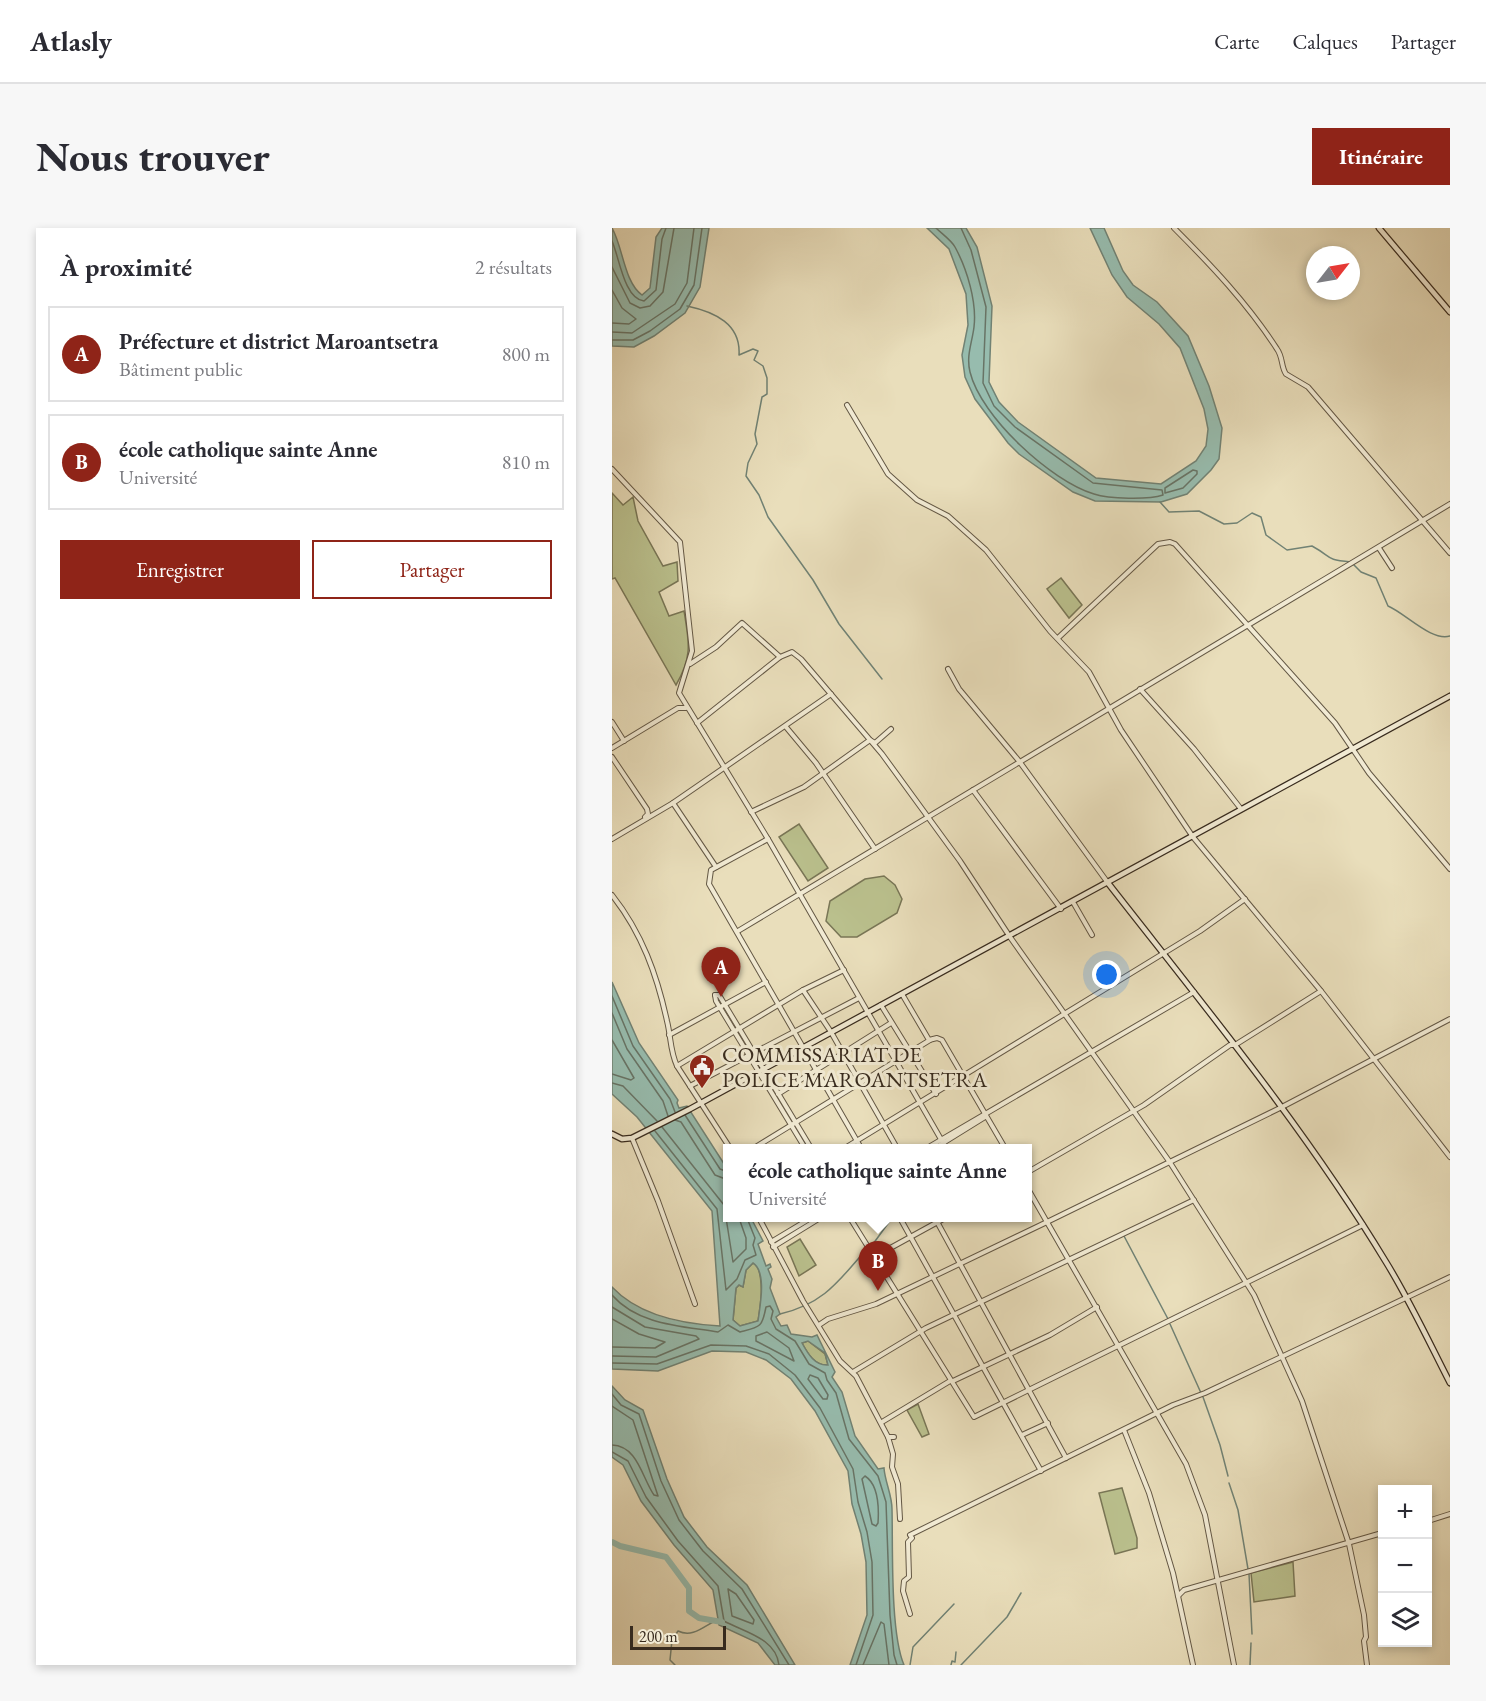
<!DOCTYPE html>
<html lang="fr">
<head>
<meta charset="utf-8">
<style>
	body { margin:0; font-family:"EB Garamond",serif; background:#f7f7f7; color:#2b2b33 }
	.controls { position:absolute; right:18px; bottom:18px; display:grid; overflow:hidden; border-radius:0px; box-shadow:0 3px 9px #0003 }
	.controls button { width:54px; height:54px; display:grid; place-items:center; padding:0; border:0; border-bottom:2px solid #e1e1e2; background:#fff; color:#2b2b33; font:30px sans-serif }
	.compass { position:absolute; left:694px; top:18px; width:54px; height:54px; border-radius:50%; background:#fff; box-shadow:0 3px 9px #0003; rotate:59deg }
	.scale { position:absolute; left:18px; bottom:15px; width:96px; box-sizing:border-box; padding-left:6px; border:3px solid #382b1e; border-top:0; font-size:16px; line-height:21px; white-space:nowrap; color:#382b1e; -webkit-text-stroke:4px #f1ead3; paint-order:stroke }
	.you { position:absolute; left:495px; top:747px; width:21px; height:21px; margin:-15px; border:4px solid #fff; border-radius:50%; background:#1a73e8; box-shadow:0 0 0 9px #1a73e833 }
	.badge { display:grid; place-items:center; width:39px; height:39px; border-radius:50%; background:#8f2418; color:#fff; font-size:20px; font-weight:700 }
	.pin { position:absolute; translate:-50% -50px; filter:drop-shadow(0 2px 3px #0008) }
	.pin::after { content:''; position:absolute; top:32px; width:21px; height:18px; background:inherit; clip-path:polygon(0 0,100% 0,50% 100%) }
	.popup { position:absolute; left:111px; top:916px; width:309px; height:78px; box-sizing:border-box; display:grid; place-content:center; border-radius:0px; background:#fff; filter:drop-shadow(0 2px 4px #0005); font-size:20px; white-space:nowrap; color:#7c7c81 }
	.popup b { font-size:22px; color:#2b2b33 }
	.popup::after { content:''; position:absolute; left:50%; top:100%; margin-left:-12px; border:12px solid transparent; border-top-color:#fff }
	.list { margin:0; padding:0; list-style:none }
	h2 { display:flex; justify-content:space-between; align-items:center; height:78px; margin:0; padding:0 24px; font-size:26px }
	h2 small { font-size:20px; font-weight:400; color:#7c7c81 }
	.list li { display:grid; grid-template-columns:39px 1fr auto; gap:18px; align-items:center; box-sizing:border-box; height:96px; margin:0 12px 12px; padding:0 12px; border:2px solid #e1e1e2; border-radius:0px }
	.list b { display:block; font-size:22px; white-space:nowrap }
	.list p { margin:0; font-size:20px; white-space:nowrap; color:#7c7c81 }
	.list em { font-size:20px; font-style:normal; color:#7c7c81 }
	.actions { display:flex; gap:12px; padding:18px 24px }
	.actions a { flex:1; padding:14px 0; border:2px solid #8f2418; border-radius:0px; text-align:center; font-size:21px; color:#8f2418 }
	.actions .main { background:#8f2418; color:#fff }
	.icon { flex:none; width:33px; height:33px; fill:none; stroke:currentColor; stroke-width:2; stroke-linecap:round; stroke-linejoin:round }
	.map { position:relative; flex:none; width:838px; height:1437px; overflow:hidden; border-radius:0px }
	header { display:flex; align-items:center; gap:36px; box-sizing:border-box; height:84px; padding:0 30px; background:#fff; border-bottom:2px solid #e1e1e2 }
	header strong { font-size:28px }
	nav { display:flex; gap:33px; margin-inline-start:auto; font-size:21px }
	.intro { display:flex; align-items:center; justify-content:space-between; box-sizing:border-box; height:144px; padding:0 36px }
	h1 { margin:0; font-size:42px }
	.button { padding:15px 27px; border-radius:0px; background:#8f2418; color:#fff; font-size:21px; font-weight:700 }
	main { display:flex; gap:36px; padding:0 36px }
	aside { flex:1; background:#fff; border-radius:0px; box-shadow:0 3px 9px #0003 }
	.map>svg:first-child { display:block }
	.green { fill:#bac08d; stroke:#797656; stroke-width:1.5 }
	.water { fill:#97bcae; stroke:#718274; stroke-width:1.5; fill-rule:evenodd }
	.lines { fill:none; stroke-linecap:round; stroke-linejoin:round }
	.shore { stroke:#687466; stroke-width:1.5 }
	.stream { stroke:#718274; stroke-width:1.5 }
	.river { stroke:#97bcae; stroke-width:6 }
	.street-casing { stroke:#645845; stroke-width:6 }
	.secondary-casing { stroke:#382b1e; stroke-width:7 }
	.street { stroke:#f1ead3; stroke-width:4 }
	.secondary { stroke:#f1ead3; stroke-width:4.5 }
	.labels { text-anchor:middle; stroke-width:6; stroke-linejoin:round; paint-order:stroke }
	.poi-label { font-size:22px; fill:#382b1e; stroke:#f1ead3; text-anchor:start }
</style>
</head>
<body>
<header>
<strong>Atlasly</strong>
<nav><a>Carte</a><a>Calques</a><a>Partager</a></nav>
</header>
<div class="intro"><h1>Nous trouver</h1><a class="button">Itinéraire</a></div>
<main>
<aside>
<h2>À proximité<small>2 résultats</small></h2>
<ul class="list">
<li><span class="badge">A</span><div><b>Préfecture et district Maroantsetra</b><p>Bâtiment public</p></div><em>800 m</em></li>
<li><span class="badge">B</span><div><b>école catholique sainte Anne</b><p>Université</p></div><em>810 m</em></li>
</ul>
<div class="actions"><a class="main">Enregistrer</a><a>Partager</a></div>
</aside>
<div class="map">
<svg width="838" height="1437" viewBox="0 0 838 1437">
	<rect width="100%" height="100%" fill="#e9debb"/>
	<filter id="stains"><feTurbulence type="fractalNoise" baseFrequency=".00333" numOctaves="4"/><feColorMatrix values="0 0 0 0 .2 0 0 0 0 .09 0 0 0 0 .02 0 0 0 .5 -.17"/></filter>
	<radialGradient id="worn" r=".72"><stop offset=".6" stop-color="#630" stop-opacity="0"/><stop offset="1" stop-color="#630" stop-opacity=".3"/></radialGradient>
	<!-- green -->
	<g class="green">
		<path d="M 0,265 L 11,277 L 21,269 L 26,293 L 51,338 L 65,334 L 66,353 L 47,364 L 57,388 L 72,383 C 77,414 81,428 64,457 L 3,350 L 0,351 Z"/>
		<polygon points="449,350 470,377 457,390 435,361"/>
		<polygon points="187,596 216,640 196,653 167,609"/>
		<polygon points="272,648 283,657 290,671 285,685 245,709 229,709 214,693 218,673 253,651"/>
		<polygon points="188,1011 204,1037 187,1048 175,1019"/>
		<path d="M 141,1035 L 145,1037 C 152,1054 149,1075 146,1093 L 128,1098 L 121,1092 L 124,1060 L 127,1057 L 131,1059 L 134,1042 Z"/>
		<path d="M 196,1113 L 213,1126 L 216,1137 C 203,1138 196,1126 190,1115 Z"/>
		<polygon points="306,1176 317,1206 310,1209 295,1182"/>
		<polygon points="510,1260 525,1310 525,1320 503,1326 487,1265"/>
		<polygon points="681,1334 683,1368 642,1374 639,1345"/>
	</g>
	<!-- water -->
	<g class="water">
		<path d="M 0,0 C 11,19 12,54 30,67 L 38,60 L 44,9 L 50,0 L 97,0 L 88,59 L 73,85 L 42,108 L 22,119 L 0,118 Z"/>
		<polygon points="315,0 354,0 365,19 380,78 377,154 387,174 406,194 484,250 549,256 584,233 594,218 596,201 592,181 568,120 547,96 515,69 500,47 478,0 492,0 511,43 521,57 545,74 576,108 597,158 610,200 607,231 599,242 575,266 549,274 483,273 461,264 407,226 396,215 363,171 353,149 350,127 356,97 354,66 337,21"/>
		<path d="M 0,754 L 27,815 L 66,872 L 65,875 L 67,880 L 75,878 L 116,942 L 116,990 L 139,990 L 151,1013 L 146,1016 L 154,1038 L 158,1036 L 159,1039 L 156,1041 L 160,1051 L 158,1060 L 168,1086 L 164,1089 L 169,1098 L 175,1097 L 179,1106 L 200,1109 L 205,1107 L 223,1144 L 220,1149 L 230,1164 L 243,1208 L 266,1241 L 272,1240 C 273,1254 280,1267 280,1281 C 281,1319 278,1404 292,1437 L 238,1437 L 255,1387 L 254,1334 L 249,1306 L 240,1276 L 236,1243 L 203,1183 L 179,1151 L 154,1132 L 134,1124 L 100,1123 L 46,1143 L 0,1141 L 0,1059 C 27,1088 70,1096 108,1098 L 100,983 L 25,889 L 0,866 ZM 141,1035 C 155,1044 148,1078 146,1093 L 128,1098 L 121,1092 L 124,1060 L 127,1057 L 131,1059 L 134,1042 ZM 196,1113 L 213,1125 L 216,1137 C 203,1138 196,1126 190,1115 Z"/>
		<polygon points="0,1158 13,1172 31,1182 55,1251 72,1289 95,1319 135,1357 183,1437 163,1437 146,1415 107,1397 101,1362 62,1317 29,1273 11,1237 0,1229"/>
	</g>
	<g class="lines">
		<!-- shore -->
		<g class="shore">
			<path d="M 324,0 C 330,6 339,12 343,19 C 355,41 365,74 362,99 C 360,115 354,128 358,144 C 369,189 439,253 482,266 C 497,271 536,272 551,267 L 550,262 L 481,255 L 403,199 L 382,178 L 371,155 L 374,79 L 359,22 L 349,0"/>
			<path d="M 0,13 C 7,28 12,71 32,73 L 44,62 L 50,11 L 54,0"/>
			<polyline points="0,39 18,75 28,80 38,78 51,64 62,0"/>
			<polyline points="0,62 10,80 24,91 17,96 0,95"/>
			<polyline points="0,104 20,105 63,76 75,55 82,0"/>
			<polyline points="0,112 21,112 38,103 68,81 82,57 90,0"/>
			<polygon points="581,242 585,243 585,246 571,260 553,265 553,260"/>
			<polyline points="0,768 21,818 58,871 63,884"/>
			<polyline points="0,785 15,821 51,873 56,888"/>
			<polyline points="0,812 22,850 19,852 0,846"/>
			<polyline points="0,855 11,858 45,893"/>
			<polyline points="73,887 108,941 116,944"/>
			<polyline points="63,892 69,894 103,947 116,952"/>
			<polyline points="50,899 112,977 121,1034 134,1021 134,1010 127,990"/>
			<polyline points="43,903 105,981 114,1062 125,1051 133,1032 144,1027 141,1017 143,1010 135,990"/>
			<path d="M 0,1067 C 26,1097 70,1098 106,1104 L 116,1097 L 128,1104 C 148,1099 150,1100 154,1079 L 158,1078 L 161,1083 L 159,1091 L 164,1101 L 183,1113 L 197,1136 L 213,1145 L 215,1152 L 224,1165 L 237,1211 L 266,1248 L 274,1274 L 278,1387 L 282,1427 L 285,1437"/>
			<polyline points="0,1079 33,1099 84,1108 87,1111 44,1129 0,1128"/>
			<polyline points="0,1091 27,1106 53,1114 43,1120 0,1119"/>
			<polygon points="155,1104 177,1120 182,1133 144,1113 144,1108"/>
			<polyline points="0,1135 45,1136 99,1117 134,1118 157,1126 183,1147 208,1180 241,1241 246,1274 255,1304 260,1334 261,1387 244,1437"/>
			<polygon points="198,1147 206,1150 216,1167 215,1171 211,1171 196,1151"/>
			<polyline points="0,1166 9,1177 27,1186 49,1253 67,1292 91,1323 130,1361 177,1437"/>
			<path d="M 0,1178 L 21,1192 L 46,1268 L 42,1267 C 30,1250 26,1218 0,1217"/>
			<path d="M 0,1224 L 16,1233 L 34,1269 L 66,1313 L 106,1358 L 112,1393 C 132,1404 164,1410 167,1437"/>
			<path d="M 253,1248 C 267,1257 267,1280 266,1295 L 264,1298 L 260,1296 L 250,1251 Z"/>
			<polygon points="116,1361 124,1366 142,1392 141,1396 120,1388"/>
			<polyline points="251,1437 269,1394 272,1396 277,1437"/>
		</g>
		<!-- stream -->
		<g class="stream">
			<path d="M 75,78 C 103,84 129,96 127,127 L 141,121 L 146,123 L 142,132 L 151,138 L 155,150 L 155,166 L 150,169 L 143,206 L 145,216 L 136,235 L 134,248 L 147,267 L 156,289 L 201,352 L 227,396 L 270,451"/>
			<path d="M 548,274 L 557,284 L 587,283 L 612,296 L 625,295 L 640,285 L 649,289 L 654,307 L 675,322 L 700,318 C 722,330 711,331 739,334 L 749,344 L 764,350 L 776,378 C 793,385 820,414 838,408"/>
			<polyline points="512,1008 556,1091"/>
			<polyline points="261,1016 280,990"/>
			<path d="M 168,1086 C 211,1076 226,1054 253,1023"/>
			<polyline points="558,1096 589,1165"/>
			<polyline points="591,1169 608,1217 616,1248"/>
			<polyline points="617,1255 626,1282 636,1341"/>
			<polyline points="637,1346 640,1406"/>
			<path d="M 63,1437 L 58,1432 L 60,1412 L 66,1403 C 80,1410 91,1399 103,1393"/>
			<polyline points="298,1437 301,1419 342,1376"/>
			<polyline points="339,1437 340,1433 343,1434 344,1424"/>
			<polyline points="349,1437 395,1389 409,1365"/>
			<polyline points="638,1437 639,1415"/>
		</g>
		<!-- river -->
		<polyline class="river" points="0,1314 8,1318 54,1329 77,1360 77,1383 87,1390 110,1394"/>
		<defs>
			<g id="street">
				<path d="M 562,0 C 599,37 636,76 665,121 C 671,129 669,139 674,146 L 696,159 L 838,325"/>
				<polyline points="235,177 276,246 305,272 336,288 374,322 438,403 477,444 509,502 581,609 709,763 838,929"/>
				<polyline points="0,241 68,314 80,423 67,465 156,611 334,920"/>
				<polyline points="767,320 780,340"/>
				<polyline points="446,410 546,316 558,314 563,316 723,495 757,545 838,641"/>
				<polyline points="78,436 104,419 130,395 168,429"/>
				<polyline points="336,441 347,461 407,533 496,655"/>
				<polyline points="528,461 582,521 629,581"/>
				<polyline points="0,494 12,513"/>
				<polyline points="85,495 168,429 180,424 189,431 270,526 348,633 398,709 557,933 642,1067 690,1173 737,1316 752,1387 754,1409 752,1413 755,1437"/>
				<polyline points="174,499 204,535 263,621"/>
				<polyline points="0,520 66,480 74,480"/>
				<polyline points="0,529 35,581 36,586 33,589"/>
				<polyline points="361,562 449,681"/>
				<polyline points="61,575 219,466"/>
				<polyline points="139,584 192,559 258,512 263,515 279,501"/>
				<polyline points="0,611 61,575 104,639"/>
				<polyline points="156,611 99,642 97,656 249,920"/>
				<path d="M 0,667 C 30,705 45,747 55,793 C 59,809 58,823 65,838 L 118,920"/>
				<polyline points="461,674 480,707"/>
				<polyline points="126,703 838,276"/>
				<polyline points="191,762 219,804 285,920"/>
				<polyline points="290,766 317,812 325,810 330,812 393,920"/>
				<polyline points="103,767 107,767 199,920"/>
				<polyline points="103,767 104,773 193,920"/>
				<polyline points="269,777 324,866"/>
				<polyline points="57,807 154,754"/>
				<polyline points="65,838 191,762 232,742"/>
				<polyline points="78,858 247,770"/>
				<polyline points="166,866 279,795"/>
				<polyline points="20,910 46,973 83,1076"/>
				<polyline points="142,920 318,812"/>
				<polyline points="233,920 588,703 633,671"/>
				<polyline points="315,920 582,764"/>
				<polyline points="323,920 373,889"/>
				<polyline points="416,944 532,877 618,817 623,817 709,763"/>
				<polyline points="416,961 574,1236 593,1287 622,1437"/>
				<polyline points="147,990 191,1073 228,1133 244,1148 276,1209 282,1209"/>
				<polyline points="238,990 362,1189 751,997"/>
				<polyline points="288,990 429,1243"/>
				<polyline points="323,990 454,1230"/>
				<polyline points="159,1014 199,990"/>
				<polyline points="161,1019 208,990"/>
				<polyline points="262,1029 333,990"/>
				<polyline points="207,1097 216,1091 264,1076 435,994 668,880 838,791"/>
				<polyline points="241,1144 314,1100 582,972"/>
				<polyline points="341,1153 438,1107 485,1079"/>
				<polyline points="270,1194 338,1153"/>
				<polyline points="512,1202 537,1265 561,1345 581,1437"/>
				<polyline points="410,1207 436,1195"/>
				<polyline points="276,1209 281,1226 280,1239 286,1256 288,1291"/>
				<polyline points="816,1293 838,1286"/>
				<polyline points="566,1368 572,1362 770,1305"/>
				<polyline points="298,1386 291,1363 292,1353 297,1349 296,1314 300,1310 298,1307 561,1177 593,1165 838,1049"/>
			</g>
			<g id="secondary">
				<polyline points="767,0 838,84"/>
				<path d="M 496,655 C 592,778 693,900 774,1034 C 798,1073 817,1114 838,1155"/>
				<polyline points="0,906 10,911 20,910 78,881 838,468"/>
			</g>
		</defs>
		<!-- street casing -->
		<use href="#street" class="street-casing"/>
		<!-- secondary casing -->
		<use href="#secondary" class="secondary-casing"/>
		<!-- street -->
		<use href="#street" class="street"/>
		<!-- secondary -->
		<use href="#secondary" class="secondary"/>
	</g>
	<!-- icons -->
	<defs>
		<symbol id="civic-pin" viewBox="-11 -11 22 30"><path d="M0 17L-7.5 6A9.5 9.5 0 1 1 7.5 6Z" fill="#8f2418" stroke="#f1ead3"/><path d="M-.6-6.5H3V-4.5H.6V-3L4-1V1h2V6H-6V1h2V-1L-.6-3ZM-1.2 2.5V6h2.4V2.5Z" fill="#fff"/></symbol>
	</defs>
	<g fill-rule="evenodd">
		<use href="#civic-pin" x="75" y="824" width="30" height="40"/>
	</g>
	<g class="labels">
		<!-- poi labels -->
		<g class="poi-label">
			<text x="110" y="834">COMMISSARIAT DE<tspan x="110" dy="25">POLICE MAROANTSETRA</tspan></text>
		</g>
	</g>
	<rect width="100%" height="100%" filter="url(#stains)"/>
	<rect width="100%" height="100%" fill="url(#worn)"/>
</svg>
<div class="controls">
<button>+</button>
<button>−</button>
<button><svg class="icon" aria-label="layers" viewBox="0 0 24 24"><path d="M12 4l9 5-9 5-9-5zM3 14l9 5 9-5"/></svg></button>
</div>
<svg class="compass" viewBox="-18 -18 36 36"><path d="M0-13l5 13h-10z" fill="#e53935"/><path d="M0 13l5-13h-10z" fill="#7c7c81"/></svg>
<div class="scale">200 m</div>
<div class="you"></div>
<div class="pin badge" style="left:109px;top:769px">A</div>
<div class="pin badge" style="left:266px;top:1063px">B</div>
<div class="popup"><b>école catholique sainte Anne</b>Université</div>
</div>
</main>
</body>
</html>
